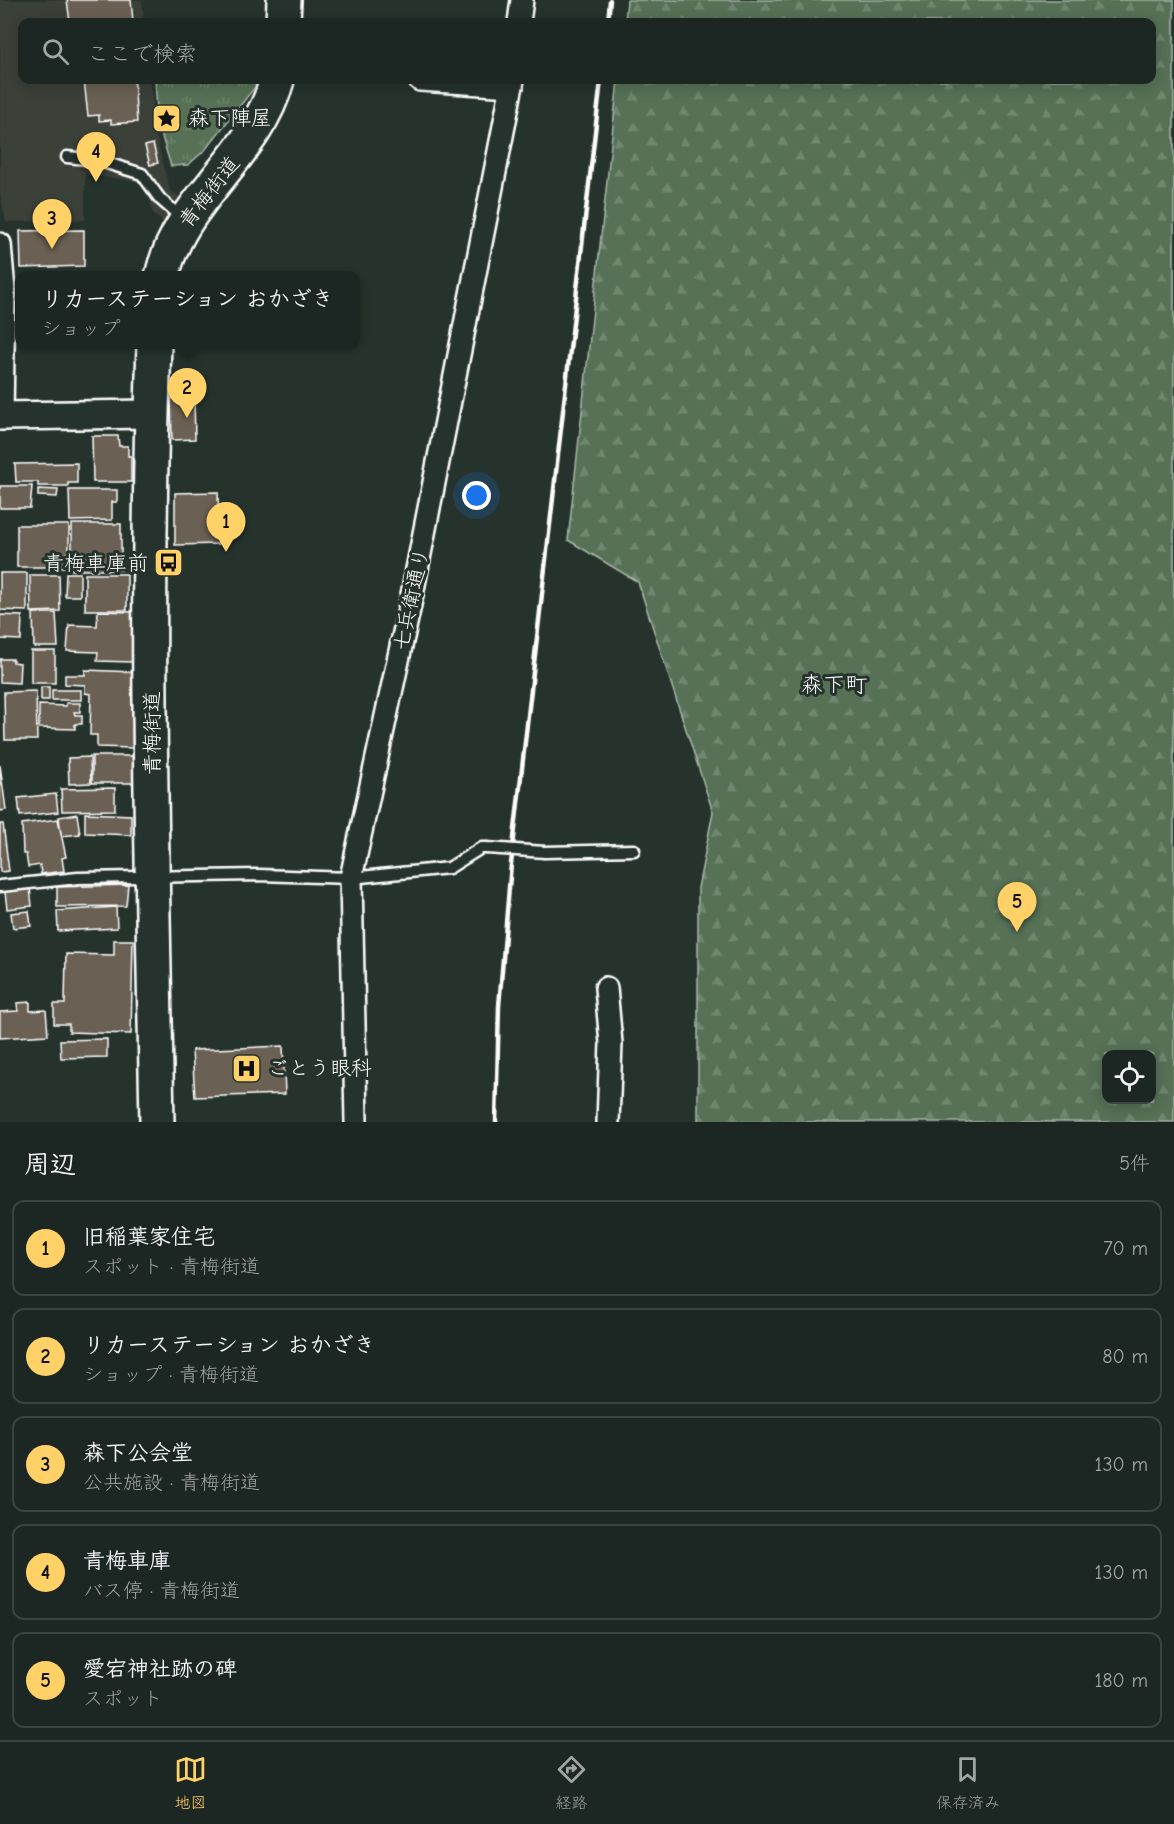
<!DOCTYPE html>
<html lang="ja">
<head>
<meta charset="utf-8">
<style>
	body { margin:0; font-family:"Comic Neue","Klee One",sans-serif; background:#29322f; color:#f1f3f6 }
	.controls { position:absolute; right:18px; bottom:18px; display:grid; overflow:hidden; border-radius:12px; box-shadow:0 3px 15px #0003 }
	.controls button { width:54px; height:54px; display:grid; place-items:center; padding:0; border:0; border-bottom:2px solid #3a4340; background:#1c2622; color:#f1f3f6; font:30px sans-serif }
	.you { position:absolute; left:477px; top:496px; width:21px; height:21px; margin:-15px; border:4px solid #fff; border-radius:50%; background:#1a73e8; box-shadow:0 0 0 9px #1a73e833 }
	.badge { display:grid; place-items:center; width:39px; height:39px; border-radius:50%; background:#ffd166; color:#111; font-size:20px; font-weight:700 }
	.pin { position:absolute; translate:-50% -50px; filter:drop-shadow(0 2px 3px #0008) }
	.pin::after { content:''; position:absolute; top:32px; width:21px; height:18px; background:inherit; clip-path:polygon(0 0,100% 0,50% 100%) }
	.popup { position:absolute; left:15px; top:271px; width:345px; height:78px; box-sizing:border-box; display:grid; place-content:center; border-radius:12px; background:#1c2622; filter:drop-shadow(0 2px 4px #0005); font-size:20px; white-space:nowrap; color:#a0a5a5 }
	.popup b { font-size:22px; color:#f1f3f6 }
	.popup::after { content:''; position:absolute; left:50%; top:100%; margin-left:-12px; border:12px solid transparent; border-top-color:#1c2622 }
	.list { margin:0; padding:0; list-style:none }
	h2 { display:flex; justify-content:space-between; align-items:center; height:78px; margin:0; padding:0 24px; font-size:26px }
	h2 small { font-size:20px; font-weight:400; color:#a0a5a5 }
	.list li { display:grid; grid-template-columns:39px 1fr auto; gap:18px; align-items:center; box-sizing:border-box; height:96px; margin:0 12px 12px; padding:0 12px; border:2px solid #3a4340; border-radius:12px }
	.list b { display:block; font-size:22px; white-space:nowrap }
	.list p { margin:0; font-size:20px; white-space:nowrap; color:#a0a5a5 }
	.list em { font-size:20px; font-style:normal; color:#a0a5a5 }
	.icon { flex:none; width:33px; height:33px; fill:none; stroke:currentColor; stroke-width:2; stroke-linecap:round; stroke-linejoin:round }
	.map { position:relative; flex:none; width:1174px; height:1122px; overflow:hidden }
	.search { position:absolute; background:#1c2622; box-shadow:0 3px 15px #0003; left:18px; right:18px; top:18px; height:66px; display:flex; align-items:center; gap:15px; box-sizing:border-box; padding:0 21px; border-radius:12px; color:#a0a5a5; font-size:22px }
	.sheet { height:618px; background:#1c2622 }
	nav { display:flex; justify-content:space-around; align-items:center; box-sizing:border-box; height:84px; border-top:2px solid #3a4340; background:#1c2622; font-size:16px; color:#a0a5a5 }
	nav a { display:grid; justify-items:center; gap:3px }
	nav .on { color:#ffd166 }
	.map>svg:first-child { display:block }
	.built { fill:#3a4138 }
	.forest { fill:url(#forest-firs); stroke:#abb8aa; stroke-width:1.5; fill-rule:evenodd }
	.park { fill:url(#park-tufts); stroke:#abb8aa; stroke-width:1.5 }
	.building { fill:#6a6153; stroke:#fff; stroke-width:1.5 }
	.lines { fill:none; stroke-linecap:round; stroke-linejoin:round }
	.service-casing { stroke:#fff; stroke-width:15 }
	.minor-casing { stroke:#fff; stroke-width:26 }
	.tertiary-casing { stroke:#fff; stroke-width:32 }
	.trunk-casing { stroke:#fff; stroke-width:38 }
	.service { stroke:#26332d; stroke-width:10 }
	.minor { stroke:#26332d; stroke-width:21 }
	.tertiary { stroke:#26332d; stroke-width:27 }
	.trunk { stroke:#26332d; stroke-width:33 }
	.rail { stroke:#fff; stroke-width:4.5 }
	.service-bridge-casing { stroke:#fff; stroke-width:15; stroke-linecap:butt }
	.service-bridge { stroke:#26332d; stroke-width:10 }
	.labels { text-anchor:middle; stroke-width:6; stroke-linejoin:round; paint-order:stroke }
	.poi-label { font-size:21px; fill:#fff; stroke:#26332d; text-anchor:start }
	.street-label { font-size:21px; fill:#fff; stroke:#26332d }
	.neighbourhood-label { font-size:22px; fill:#fff; stroke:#26332d }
</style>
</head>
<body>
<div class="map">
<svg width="1174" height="1122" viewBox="0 0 1174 1122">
	<defs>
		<pattern id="forest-firs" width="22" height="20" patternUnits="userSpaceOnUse" patternTransform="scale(1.5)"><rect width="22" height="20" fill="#577156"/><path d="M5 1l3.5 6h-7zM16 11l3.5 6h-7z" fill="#70866f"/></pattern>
		<pattern id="park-tufts" width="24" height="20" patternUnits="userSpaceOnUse" patternTransform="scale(1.5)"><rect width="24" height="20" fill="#577156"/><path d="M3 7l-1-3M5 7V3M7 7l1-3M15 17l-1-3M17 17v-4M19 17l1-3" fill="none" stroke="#70866f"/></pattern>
	</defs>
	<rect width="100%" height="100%" fill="#26332d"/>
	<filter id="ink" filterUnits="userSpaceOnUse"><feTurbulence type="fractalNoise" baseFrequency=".0167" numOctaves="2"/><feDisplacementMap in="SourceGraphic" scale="12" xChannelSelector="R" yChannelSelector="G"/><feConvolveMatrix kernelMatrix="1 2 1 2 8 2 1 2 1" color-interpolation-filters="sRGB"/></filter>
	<g filter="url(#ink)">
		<!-- built -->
		<polygon class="built" points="0,0 142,0 144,22 22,22 22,80 150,80 156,136 170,191 182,197 168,227 152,212 148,183 85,174 85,220 6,222 0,194"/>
		<!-- forest -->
		<path class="forest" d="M 627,0 L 1174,0 L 1174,1122 L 698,1122 L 698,888 L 713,812 L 638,582 L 568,540 L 618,80 L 1152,80 L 1152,22 L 625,22 ZM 1106,1054 L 1152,1054 L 1152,1100 L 1106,1100 Z"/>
		<!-- park -->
		<polygon class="park" points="155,80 256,80 255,87 205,150 188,165 171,166 158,124"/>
		<!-- building -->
		<g class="building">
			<polygon points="67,0 131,0 133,22 70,22"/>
			<polygon points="84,80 134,80 137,122 111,124 111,120 99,121 99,115 88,116"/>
			<polygon points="153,144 158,163 150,165 145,146"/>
			<polygon points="84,230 84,266 21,268 20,231"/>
			<polygon points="171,398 194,398 195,439 172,440"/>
			<polygon points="92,436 118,436 119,446 128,446 128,456 131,456 131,482 93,482"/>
			<polygon points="77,463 77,483 68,483 68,486 38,486 38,482 16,482 15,464"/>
			<polygon points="0,486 32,486 30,508 0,508"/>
			<polygon points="38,489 58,490 57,497 38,496"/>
			<polygon points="69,490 117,490 117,502 112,502 112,520 70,521"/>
			<polygon points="218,492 219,544 175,545 175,493"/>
			<rect x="72" y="524" width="49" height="46"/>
			<polygon points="17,525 69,525 69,553 66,553 66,567 17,567"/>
			<polygon points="0,573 27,573 27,611 0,610"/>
			<polygon points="66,573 80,573 80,596 65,596"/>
			<rect x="85" y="574" width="42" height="36"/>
			<polygon points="30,575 59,575 60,611 31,612"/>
			<polygon points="98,611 133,612 132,662 97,661 98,652 67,651 69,625 97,626"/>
			<polygon points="33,613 56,613 58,647 34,647"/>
			<polygon points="0,615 22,616 21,640 0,639"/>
			<rect x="31" y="651" width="24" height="32"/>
			<polygon points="0,659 13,659 13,662 20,663 19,683 0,682"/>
			<polygon points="85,670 133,672 133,748 97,747 97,735 90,735 91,694 85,693 85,685 65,684 65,675 85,675"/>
			<rect x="41" y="687" width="8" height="13"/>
			<rect x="52" y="690" width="29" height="10"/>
			<polygon points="36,691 37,740 5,740 4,692"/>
			<polygon points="66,703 80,703 80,712 74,712 75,715 82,715 82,724 75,724 75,729 39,728 39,705 66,706"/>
			<rect x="92" y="756" width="41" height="27"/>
			<polygon points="90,757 91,783 69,784 68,758"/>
			<polygon points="0,765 6,810 0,811"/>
			<polygon points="115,788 115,810 62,811 61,789"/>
			<polygon points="56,794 58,812 20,816 18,798"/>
			<polygon points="85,813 131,815 131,835 85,833"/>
			<polygon points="77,814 80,834 61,836 59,817"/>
			<polygon points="58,819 66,857 62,858 64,871 41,874 40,865 28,867 26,854 23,854 22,824"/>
			<polygon points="0,824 3,824 9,871 0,872"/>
			<polygon points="128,885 126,906 57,907 57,887"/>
			<polygon points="30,888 32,906 7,909 5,892"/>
			<polygon points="116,907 117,928 58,931 57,911"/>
			<polygon points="29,911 31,926 13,928 11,913"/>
			<polygon points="114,940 133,940 131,1034 69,1032 69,1024 54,1024 54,1004 65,1004 66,954 114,955"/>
			<polygon points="30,1002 30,1011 46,1010 48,1035 0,1038 0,1012 18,1011 17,1003"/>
			<polygon points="107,1039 107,1057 61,1058 60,1040"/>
			<polygon points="283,1046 285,1094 195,1097 192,1050"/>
		</g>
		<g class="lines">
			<defs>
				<g id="service">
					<polyline points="67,157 97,160 142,174 160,199 183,219"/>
					<polyline points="545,852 634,850"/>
					<polyline points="0,886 78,878 258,875 351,878 449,868 481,848 486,848"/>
				</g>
				<g id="minor">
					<polyline points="519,22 522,0"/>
					<polyline points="420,80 512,86"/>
					<polyline points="0,244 4,291 2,416"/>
					<polyline points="606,988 611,1043 608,1122"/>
					<polyline points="356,1122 351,878 410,605 513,80"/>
				</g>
				<polyline id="tertiary" points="0,416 152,414"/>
				<g id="trunk">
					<polyline points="283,22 284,0"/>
					<path d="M 162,276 C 180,198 257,156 277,80"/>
					<path d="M 154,344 C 145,603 152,863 157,1122"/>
				</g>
			</defs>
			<!-- service casing -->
			<use href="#service" class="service-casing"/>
			<!-- minor casing -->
			<use href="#minor" class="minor-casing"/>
			<!-- tertiary casing -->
			<use href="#tertiary" class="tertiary-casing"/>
			<!-- trunk casing -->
			<use href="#trunk" class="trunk-casing"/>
			<!-- service -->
			<use href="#service" class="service"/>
			<!-- minor -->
			<use href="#minor" class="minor"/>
			<!-- tertiary -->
			<use href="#tertiary" class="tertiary"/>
			<!-- trunk -->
			<use href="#trunk" class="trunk"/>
			<!-- rail -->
			<g class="rail">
				<polyline points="608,22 610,0"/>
				<polyline points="496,1122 499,1006 511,864 601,80"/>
			</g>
			<defs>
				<polyline id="service-bridge" points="486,848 545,852"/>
			</defs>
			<!-- service-bridge casing -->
			<use href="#service-bridge" class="service-bridge-casing"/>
			<!-- service-bridge -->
			<use href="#service-bridge" class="service-bridge"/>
		</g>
	</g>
	<!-- icons -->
	<defs>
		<symbol id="sight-square" viewBox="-11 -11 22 22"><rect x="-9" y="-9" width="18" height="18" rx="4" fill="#ffd166" stroke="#26332d"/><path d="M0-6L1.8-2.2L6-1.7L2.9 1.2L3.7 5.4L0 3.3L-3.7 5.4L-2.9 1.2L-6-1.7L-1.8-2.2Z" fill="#111"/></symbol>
		<symbol id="bus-square" viewBox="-11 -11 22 22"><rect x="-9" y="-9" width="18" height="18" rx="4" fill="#ffd166" stroke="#26332d"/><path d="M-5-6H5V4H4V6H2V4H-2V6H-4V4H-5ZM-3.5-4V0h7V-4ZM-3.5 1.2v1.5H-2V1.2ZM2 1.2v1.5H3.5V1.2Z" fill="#111"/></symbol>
		<symbol id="hospital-square" viewBox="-11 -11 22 22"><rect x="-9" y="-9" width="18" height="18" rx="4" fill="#ffd166" stroke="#26332d"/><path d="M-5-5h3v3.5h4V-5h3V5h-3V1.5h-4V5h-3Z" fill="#111"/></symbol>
	</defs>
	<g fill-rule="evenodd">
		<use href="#sight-square" x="150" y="102" width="33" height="33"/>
		<use href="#bus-square" x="152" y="546" width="33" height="33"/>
		<use href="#hospital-square" x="230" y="1052" width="33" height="33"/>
	</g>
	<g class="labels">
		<!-- poi labels -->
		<g class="poi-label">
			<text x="188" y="125">森下陣屋</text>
			<text x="148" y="570" text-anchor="end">青梅車庫前</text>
			<text x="267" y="1075">ごとう眼科</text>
		</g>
		<!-- street labels -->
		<g class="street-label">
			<text transform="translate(209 192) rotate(-52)" y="7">青梅街道</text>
			<text transform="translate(411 599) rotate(-78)" y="7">七兵衛通り</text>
			<text transform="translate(152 733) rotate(-90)" y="7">青梅街道</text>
		</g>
		<!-- neighbourhood labels -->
		<g class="neighbourhood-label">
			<text x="834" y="692">森下町</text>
		</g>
	</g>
</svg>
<div class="controls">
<button><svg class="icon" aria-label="locate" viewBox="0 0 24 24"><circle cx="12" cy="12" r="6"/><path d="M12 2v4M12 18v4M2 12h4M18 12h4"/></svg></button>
</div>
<div class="you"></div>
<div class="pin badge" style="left:226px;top:552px">1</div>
<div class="pin badge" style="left:187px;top:418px">2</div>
<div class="popup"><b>リカーステーション おかざき</b>ショップ</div>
<div class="pin badge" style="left:52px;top:249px">3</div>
<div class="pin badge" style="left:96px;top:182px">4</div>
<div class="pin badge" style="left:1017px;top:932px">5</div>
<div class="search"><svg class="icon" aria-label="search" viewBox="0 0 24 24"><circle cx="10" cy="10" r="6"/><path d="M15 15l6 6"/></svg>ここで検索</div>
</div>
<section class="sheet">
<h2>周辺<small>5件</small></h2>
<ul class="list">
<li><span class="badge">1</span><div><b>旧稲葉家住宅</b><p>スポット · 青梅街道</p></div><em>70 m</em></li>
<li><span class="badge">2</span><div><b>リカーステーション おかざき</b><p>ショップ · 青梅街道</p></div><em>80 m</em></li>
<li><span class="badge">3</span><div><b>森下公会堂</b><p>公共施設 · 青梅街道</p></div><em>130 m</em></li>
<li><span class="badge">4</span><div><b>青梅車庫</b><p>バス停 · 青梅街道</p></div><em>130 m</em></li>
<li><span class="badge">5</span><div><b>愛宕神社跡の碑</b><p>スポット</p></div><em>180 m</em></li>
</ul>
</section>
<nav>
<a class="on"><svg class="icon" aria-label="map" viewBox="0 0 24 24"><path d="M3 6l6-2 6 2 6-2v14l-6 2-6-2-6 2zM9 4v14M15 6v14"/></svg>地図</a>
<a><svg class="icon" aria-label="directions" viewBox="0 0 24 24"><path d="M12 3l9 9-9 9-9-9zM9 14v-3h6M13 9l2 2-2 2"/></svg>経路</a>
<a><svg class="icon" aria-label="saved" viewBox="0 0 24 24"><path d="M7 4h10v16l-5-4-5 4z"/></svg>保存済み</a>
</nav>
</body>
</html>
